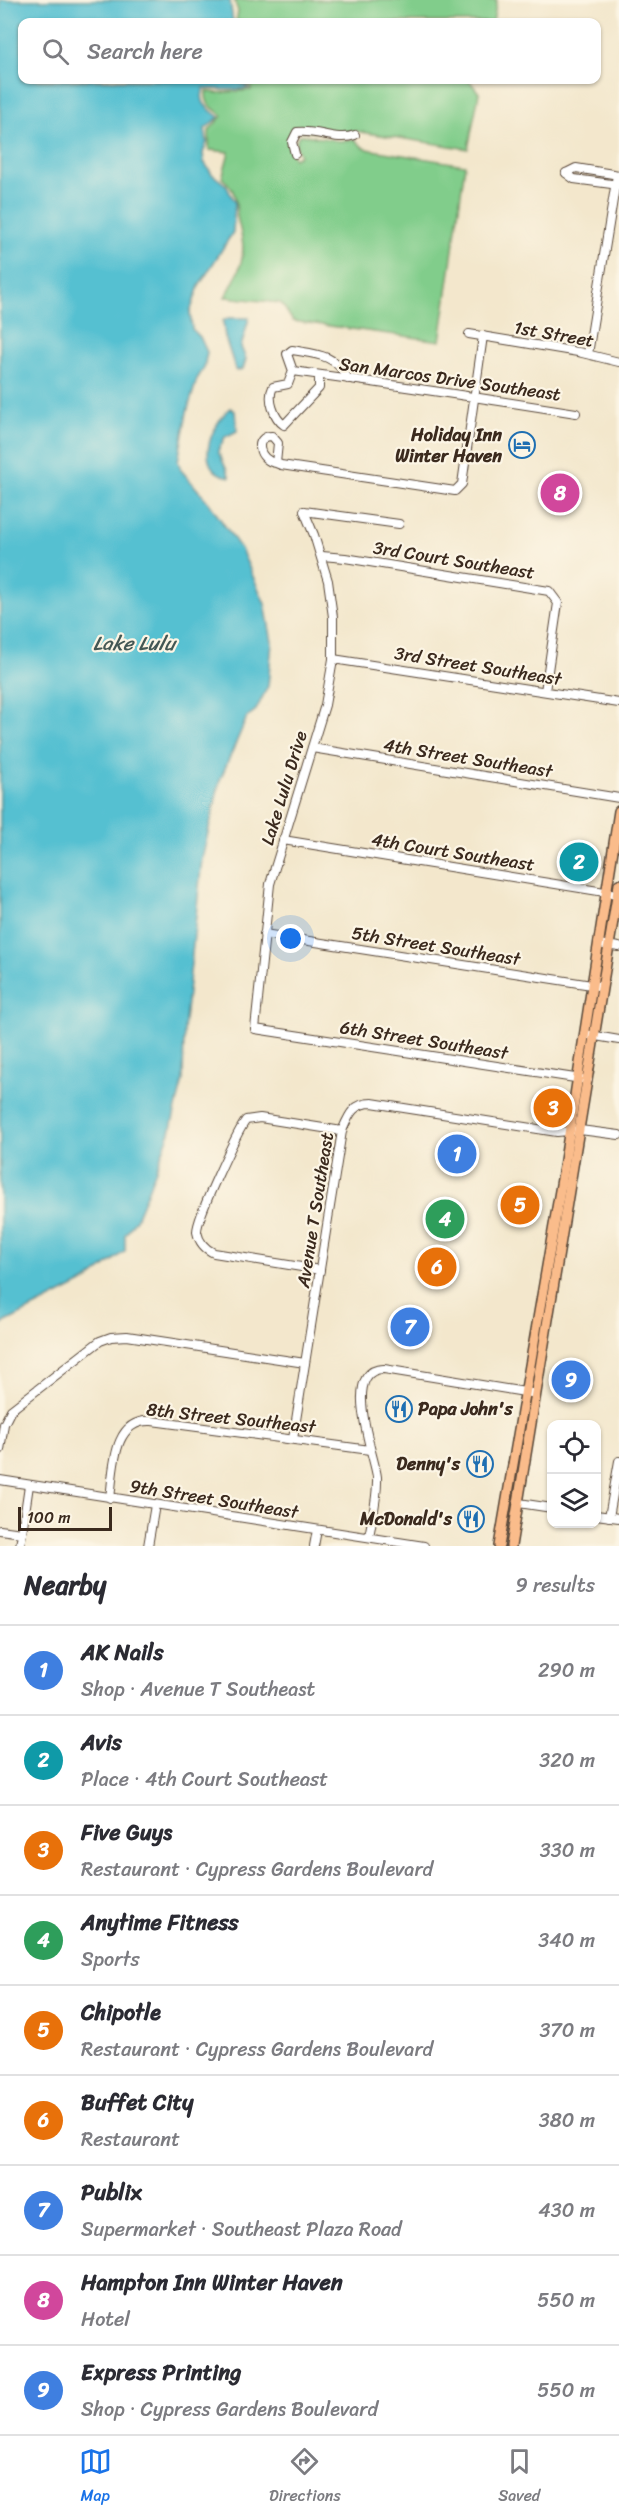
<!DOCTYPE html>
<html lang="en">
<head>
<meta charset="utf-8">
<style>
	body { margin:0; font-family:Sriracha,sans-serif; background:#f7f7f7; color:#2b2b33 }
	.controls { position:absolute; right:18px; bottom:18px; display:grid; overflow:hidden; border-radius:12px; box-shadow:0 2px 4px #0004 }
	.controls button { width:54px; height:54px; display:grid; place-items:center; padding:0; border:0; border-bottom:2px solid #e1e1e2; background:#fff; color:#2b2b33; font:30px sans-serif }
	.scale { position:absolute; left:18px; bottom:15px; width:94px; box-sizing:border-box; padding-left:6px; border:3px solid #3b2a1e; border-top:0; font-size:16px; line-height:21px; white-space:nowrap; color:#3b2a1e; -webkit-text-stroke:4px #fcf5e5; paint-order:stroke }
	.you { position:absolute; left:291px; top:939px; width:21px; height:21px; margin:-15px; border:4px solid #fff; border-radius:50%; background:#1a73e8; box-shadow:0 0 0 9px #1a73e833 }
	.badge { display:grid; place-items:center; width:39px; height:39px; border-radius:50%; background:#1a73e8; color:#fff; font-size:20px; font-weight:700 }
	.pin { position:absolute; translate:-50% -50%; border:3px solid #fff; box-shadow:0 2px 6px #0006 }
	.list { margin:0; padding:0; list-style:none }
	h2 { display:flex; justify-content:space-between; align-items:center; height:78px; margin:0; padding:0 24px; font-size:26px }
	h2 small { font-size:20px; font-weight:400; color:#7c7c81 }
	.list li { display:grid; grid-template-columns:39px 1fr auto; gap:18px; align-items:center; box-sizing:border-box; height:90px; padding:0 24px; border-top:2px solid #e1e1e2 }
	.list b { display:block; font-size:22px; white-space:nowrap }
	.list p { margin:0; font-size:20px; white-space:nowrap; color:#7c7c81 }
	.list em { font-size:20px; font-style:normal; color:#7c7c81 }
	.icon { flex:none; width:33px; height:33px; fill:none; stroke:currentColor; stroke-width:2; stroke-linecap:round; stroke-linejoin:round }
	.map { position:relative; flex:none; width:619px; height:1546px; overflow:hidden }
	.search { position:absolute; background:#fff; box-shadow:0 2px 4px #0004; left:18px; right:18px; top:18px; height:66px; display:flex; align-items:center; gap:15px; box-sizing:border-box; padding:0 21px; border-radius:12px; color:#7c7c81; font-size:22px }
	.sheet { height:888px; background:#fff }
	nav { display:flex; justify-content:space-around; align-items:center; box-sizing:border-box; height:84px; border-top:2px solid #e1e1e2; background:#fff; font-size:16px; color:#7c7c81 }
	nav a { display:grid; justify-items:center; gap:3px }
	nav .on { color:#1a73e8 }
	.map>svg:first-child { display:block }
	.green { fill:#81cd8b; stroke:#5e7c54; stroke-width:1.5 }
	.water { fill:#55c0d1; stroke:#487578; stroke-width:1.5 }
	.lines { fill:none; stroke-linecap:round; stroke-linejoin:round }
	.minor-casing { stroke:#574638; stroke-width:10 }
	.major-casing { stroke:#574638; stroke-width:12 }
	.minor { stroke:#fff; stroke-width:8 }
	.major { stroke:#fabc8b; stroke-width:9 }
	.labels { text-anchor:middle; stroke-width:4.5; stroke-linejoin:round; paint-order:stroke }
	.street-label { font-size:18px; fill:#3b2a1e; stroke:#fcf5e5 }
	.poi-label { font-size:18px; font-weight:bold; fill:#3b2a1e; stroke:#fcf5e5; text-anchor:end }
	.water-label { font-size:20px; font-style:italic; fill:#435754; stroke:#fcf5e5 }
</style>
</head>
<body>
<div class="map">
<svg width="619" height="1546" viewBox="0 0 619 1546">
	<rect width="100%" height="100%" fill="#fcf5e5"/>
	<filter id="ink" filterUnits="userSpaceOnUse"><feTurbulence type="fractalNoise" baseFrequency=".0167" numOctaves="2"/><feDisplacementMap in="SourceGraphic" scale="12" xChannelSelector="R" yChannelSelector="G"/><feConvolveMatrix kernelMatrix="1 2 1 2 8 2 1 2 1" color-interpolation-filters="sRGB"/></filter>
	<filter id="wash" filterUnits="userSpaceOnUse"><feTurbulence type="fractalNoise" baseFrequency=".008" numOctaves="4" result="noise"/><feDisplacementMap in="SourceGraphic" scale="24" xChannelSelector="R" yChannelSelector="G"/><feGaussianBlur stdDeviation="1.35" result="paint"/><feColorMatrix in="noise" values="0 0 0 0 0 0 0 0 0 0 0 0 0 0 0 0 0 1.4 0 .05"/><feComposite in="paint" operator="in"/></filter>
	<g filter="url(#wash)">
		<rect width="100%" height="100%" fill="#f3e7cc"/>
		<!-- green -->
		<g class="green">
			<polygon points="234,0 497,0 493,22 236,22 238,11"/>
			<path d="M 240,80 L 469,80 L 479,93 L 468,149 L 355,131 L 346,135 L 295,130 C 286,138 288,148 294,158 L 300,155 C 296,148 294,142 299,135 C 317,134 337,145 354,139 L 364,148 L 372,150 L 465,165 L 440,341 L 293,321 L 281,303 L 225,297 C 236,280 246,259 242,239 C 241,231 238,223 237,216 C 236,198 236,190 222,178 L 229,152 L 209,150 L 209,130 L 222,116 C 213,106 205,108 206,91 L 217,93 L 251,90 L 251,86 Z"/>
		</g>
		<!-- water -->
		<g class="water">
			<path d="M 0,0 L 230,0 L 233,22 L 22,22 L 22,80 L 206,80 L 207,82 L 239,82 L 249,88 C 240,90 214,90 204,88 C 198,104 208,108 219,117 L 205,129 L 207,142 L 203,153 L 204,162 L 212,174 L 226,185 L 235,203 L 233,232 L 199,286 L 190,312 L 192,329 L 200,337 L 207,352 L 204,368 L 197,379 L 187,412 L 178,461 L 181,470 L 209,503 L 241,549 L 265,604 L 272,642 L 268,686 L 256,710 L 247,717 L 220,780 L 202,859 L 184,1030 L 183,1080 L 170,1132 L 148,1190 L 136,1219 L 125,1235 L 125,1251 L 88,1280 L 0,1325 Z"/>
			<polygon points="228,318 249,318 241,347 246,359 243,369 236,371 225,337 223,321"/>
			<path d="M 230,408 L 235,411 L 237,431 L 225,437 L 218,451 L 230,477 C 192,471 211,425 230,408 Z"/>
		</g>
	</g>
	<g filter="url(#ink)">
		<g class="lines">
			<defs>
				<g id="minor">
					<path d="M 295,154 L 292,142 L 297,132 C 317,129 336,142 355,135"/>
					<polyline points="566,173 574,179 619,185"/>
					<polyline points="566,173 576,168 619,175"/>
					<polyline points="469,334 578,352 619,362"/>
					<polyline points="588,354 617,175"/>
					<path d="M 293,371 L 287,354 L 292,350 C 315,354 336,354 348,379"/>
					<path d="M 319,375 L 319,388 L 284,425 C 274,418 267,399 273,387 L 288,384 L 293,371 C 388,384 482,398 576,413"/>
					<path d="M 276,463 C 258,461 253,436 272,436 L 278,443 L 276,463 L 281,465 L 455,491 L 462,484 L 483,336"/>
					<polyline points="304,511 314,535 328,581 333,617 333,659 325,705 270,884 255,1029 588,1080"/>
					<polyline points="304,511 399,524"/>
					<polyline points="322,556 345,558 549,591 558,603 545,691"/>
					<polyline points="333,659 619,703"/>
					<polyline points="312,748 619,798"/>
					<polyline points="283,840 617,894"/>
					<polyline points="264,934 598,986"/>
					<polyline points="598,944 619,947"/>
					<polyline points="584,1034 619,1040"/>
					<path d="M 320,1270 L 214,1253 C 205,1249 199,1242 197,1232 C 196,1219 237,1132 246,1120 L 260,1118 L 342,1131"/>
					<path d="M 293,1439 L 342,1131 C 349,1115 353,1103 372,1103 L 557,1132 L 580,1130 L 619,1135"/>
					<polyline points="0,1450 4,1424 11,1410 100,1341 111,1337 127,1336 305,1363"/>
					<polyline points="0,1480 424,1546"/>
					<path d="M 110,1498 C 114,1470 112,1418 152,1421 L 370,1450"/>
					<polyline points="519,1503 552,1508"/>
					<polyline points="596,1515 619,1518"/>
					<polyline points="609,1517 619,1461"/>
					<polyline points="0,1530 22,1533 20,1546"/>
					<polyline points="22,1533 29,1485"/>
					<path d="M 369,1537 C 372,1518 378,1497 377,1477 C 375,1457 340,1368 384,1369 L 531,1393"/>
					<polyline points="148,1546 155,1505"/>
					<polyline points="314,1546 317,1530"/>
				</g>
				<g id="major">
					<polyline points="499,1546 563,1173 619,811"/>
					<polyline points="511,1546 619,884"/>
				</g>
			</defs>
			<!-- minor casing -->
			<use href="#minor" class="minor-casing"/>
			<!-- major casing -->
			<use href="#major" class="major-casing"/>
			<!-- minor -->
			<use href="#minor" class="minor"/>
			<!-- major -->
			<use href="#major" class="major"/>
		</g>
	</g>
	<!-- icons -->
	<defs>
		<symbol id="hotel-ring" viewBox="-11 -11 22 22"><circle r="9.5" fill="#fcf5e5" stroke="#1f6fb2" stroke-width="1.5"/><path d="M-6-4.5h1.5V1H6V5H4.5V3h-9V5H-6ZM-4 0a1.8 1.8 0 1 1 3.6 0ZM.5 0V-2.5h3Q6-2.5 6 0Z" fill="#1f6fb2"/></symbol>
		<symbol id="restaurant-ring" viewBox="-11 -11 22 22"><circle r="9.5" fill="#fcf5e5" stroke="#1f6fb2" stroke-width="1.5"/><path d="M-5-6h1v4h1v-4h1v4h1v-4h1v5L-1.5 .5V6h-2V.5L-5-1ZM5-6V6H3V1.5H1.5Q1.5-4 5-6Z" fill="#1f6fb2"/></symbol>
	</defs>
	<g fill-rule="evenodd">
		<use href="#hotel-ring" x="507" y="430" width="30" height="30"/>
		<use href="#restaurant-ring" x="384" y="1394" width="30" height="30"/>
		<use href="#restaurant-ring" x="465" y="1449" width="30" height="30"/>
		<use href="#restaurant-ring" x="456" y="1504" width="30" height="30"/>
	</g>
	<g class="labels">
		<!-- street labels -->
		<g class="street-label">
			<text transform="translate(554 334) rotate(10)" y="6">1st Street</text>
			<text transform="translate(450 379) rotate(8)" y="6">San Marcos Drive Southeast</text>
			<text transform="translate(454 560) rotate(9)" y="6">3rd Court Southeast</text>
			<text transform="translate(478 666) rotate(9)" y="6">3rd Street Southeast</text>
			<text transform="translate(468 758) rotate(9)" y="6">4th Street Southeast</text>
			<text transform="translate(284 788) rotate(-73)" y="6">Lake Lulu Drive</text>
			<text transform="translate(453 852) rotate(9)" y="6">4th Court Southeast</text>
			<text transform="translate(436 946) rotate(9)" y="6">5th Street Southeast</text>
			<text transform="translate(424 1040) rotate(9)" y="6">6th Street Southeast</text>
			<text transform="translate(315 1210) rotate(-81)" y="6">Avenue T Southeast</text>
			<text transform="translate(231 1418) rotate(6)" y="6">8th Street Southeast</text>
			<text transform="translate(214 1499) rotate(9)" y="6">9th Street Southeast</text>
		</g>
		<!-- poi labels -->
		<g class="poi-label">
			<text x="502" y="441">Holiday Inn<tspan x="502" dy="21">Winter Haven</tspan></text>
			<text x="418" y="1415" text-anchor="start">Papa John's</text>
			<text x="460" y="1470">Denny's</text>
			<text x="452" y="1525">McDonald's</text>
		</g>
		<!-- water labels -->
		<g class="water-label">
			<text x="134" y="650">Lake Lulu</text>
		</g>
	</g>
</svg>
<div class="controls">
<button><svg class="icon" aria-label="locate" viewBox="0 0 24 24"><circle cx="12" cy="12" r="6"/><path d="M12 2v4M12 18v4M2 12h4M18 12h4"/></svg></button>
<button><svg class="icon" aria-label="layers" viewBox="0 0 24 24"><path d="M12 4l9 5-9 5-9-5zM3 14l9 5 9-5"/></svg></button>
</div>
<div class="scale">100 m</div>
<div class="you"></div>
<div class="pin badge" style="left:457px;top:1154px;background:#3f7fe0">1</div>
<div class="pin badge" style="left:579px;top:862px;background:#0f9aa8">2</div>
<div class="pin badge" style="left:553px;top:1108px;background:#e8710a">3</div>
<div class="pin badge" style="left:445px;top:1219px;background:#2e9e5b">4</div>
<div class="pin badge" style="left:520px;top:1205px;background:#e8710a">5</div>
<div class="pin badge" style="left:437px;top:1267px;background:#e8710a">6</div>
<div class="pin badge" style="left:410px;top:1327px;background:#3f7fe0">7</div>
<div class="pin badge" style="left:560px;top:493px;background:#d1479c">8</div>
<div class="pin badge" style="left:571px;top:1380px;background:#3f7fe0">9</div>
<div class="search"><svg class="icon" aria-label="search" viewBox="0 0 24 24"><circle cx="10" cy="10" r="6"/><path d="M15 15l6 6"/></svg>Search here</div>
</div>
<section class="sheet">
<h2>Nearby<small>9 results</small></h2>
<ul class="list">
<li><span class="badge" style="background:#3f7fe0">1</span><div><b>AK Nails</b><p>Shop · Avenue T Southeast</p></div><em>290 m</em></li>
<li><span class="badge" style="background:#0f9aa8">2</span><div><b>Avis</b><p>Place · 4th Court Southeast</p></div><em>320 m</em></li>
<li><span class="badge" style="background:#e8710a">3</span><div><b>Five Guys</b><p>Restaurant · Cypress Gardens Boulevard</p></div><em>330 m</em></li>
<li><span class="badge" style="background:#2e9e5b">4</span><div><b>Anytime Fitness</b><p>Sports</p></div><em>340 m</em></li>
<li><span class="badge" style="background:#e8710a">5</span><div><b>Chipotle</b><p>Restaurant · Cypress Gardens Boulevard</p></div><em>370 m</em></li>
<li><span class="badge" style="background:#e8710a">6</span><div><b>Buffet City</b><p>Restaurant</p></div><em>380 m</em></li>
<li><span class="badge" style="background:#3f7fe0">7</span><div><b>Publix</b><p>Supermarket · Southeast Plaza Road</p></div><em>430 m</em></li>
<li><span class="badge" style="background:#d1479c">8</span><div><b>Hampton Inn Winter Haven</b><p>Hotel</p></div><em>550 m</em></li>
<li><span class="badge" style="background:#3f7fe0">9</span><div><b>Express Printing</b><p>Shop · Cypress Gardens Boulevard</p></div><em>550 m</em></li>
</ul>
</section>
<nav>
<a class="on"><svg class="icon" aria-label="map" viewBox="0 0 24 24"><path d="M3 6l6-2 6 2 6-2v14l-6 2-6-2-6 2zM9 4v14M15 6v14"/></svg>Map</a>
<a><svg class="icon" aria-label="directions" viewBox="0 0 24 24"><path d="M12 3l9 9-9 9-9-9zM9 14v-3h6M13 9l2 2-2 2"/></svg>Directions</a>
<a><svg class="icon" aria-label="saved" viewBox="0 0 24 24"><path d="M7 4h10v16l-5-4-5 4z"/></svg>Saved</a>
</nav>
</body>
</html>
